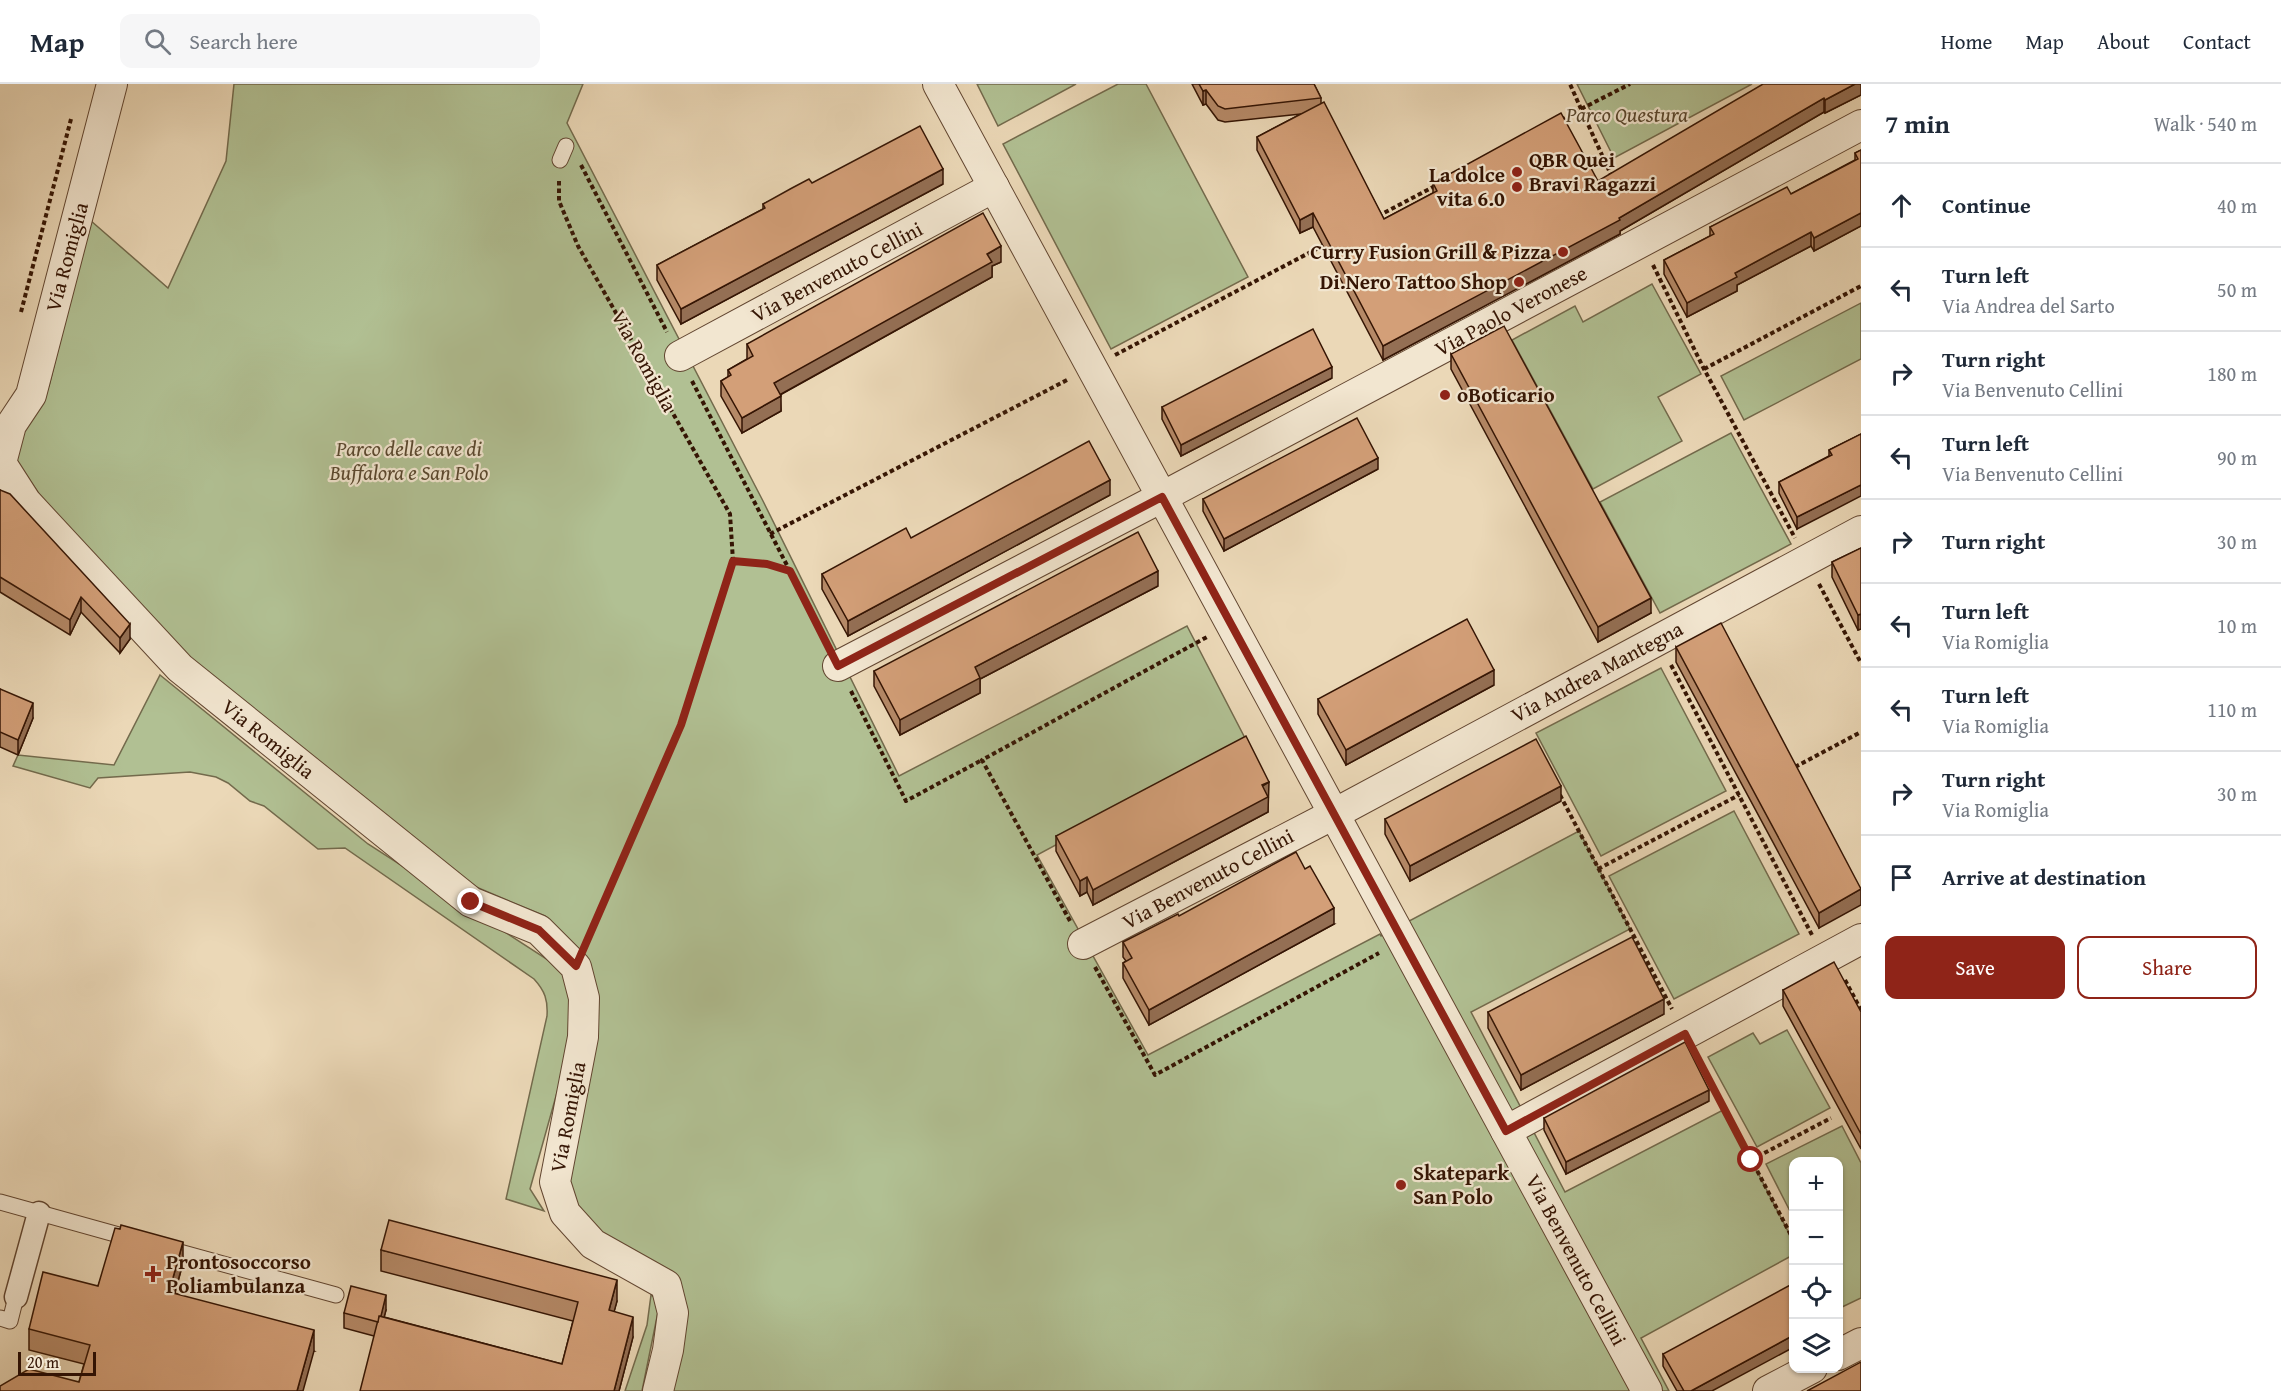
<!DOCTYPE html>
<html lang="en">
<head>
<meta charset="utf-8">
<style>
	body { margin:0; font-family:"Gentium Book Plus",serif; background:#f6f6f7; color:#1f2937 }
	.controls { position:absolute; right:18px; bottom:18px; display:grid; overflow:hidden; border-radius:12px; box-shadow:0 2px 4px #0004 }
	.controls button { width:54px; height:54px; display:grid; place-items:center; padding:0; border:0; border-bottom:2px solid #e0e1e3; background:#fff; color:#1f2937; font:30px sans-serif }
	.scale { position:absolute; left:18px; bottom:15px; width:78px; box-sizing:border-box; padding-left:6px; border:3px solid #351504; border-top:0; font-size:16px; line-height:21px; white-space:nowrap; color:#351504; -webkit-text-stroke:4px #f2e6d0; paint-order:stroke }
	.stop { position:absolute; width:18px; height:18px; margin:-14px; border:4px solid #8f2418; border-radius:50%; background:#fff }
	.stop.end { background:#8f2418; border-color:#fff; box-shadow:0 2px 6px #0008 }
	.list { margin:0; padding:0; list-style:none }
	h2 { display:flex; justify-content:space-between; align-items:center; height:78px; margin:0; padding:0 24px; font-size:26px }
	h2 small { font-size:20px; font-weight:400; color:#747a83 }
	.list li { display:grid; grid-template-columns:39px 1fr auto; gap:18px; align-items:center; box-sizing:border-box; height:84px; padding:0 24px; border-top:2px solid #e0e1e3 }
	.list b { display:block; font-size:22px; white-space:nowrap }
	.list p { margin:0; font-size:20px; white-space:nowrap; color:#747a83 }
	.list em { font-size:20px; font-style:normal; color:#747a83 }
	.actions { display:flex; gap:12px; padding:18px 24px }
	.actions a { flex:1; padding:14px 0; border:2px solid #8f2418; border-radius:12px; text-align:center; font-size:21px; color:#8f2418 }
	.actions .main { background:#8f2418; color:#fff }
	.icon { flex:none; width:33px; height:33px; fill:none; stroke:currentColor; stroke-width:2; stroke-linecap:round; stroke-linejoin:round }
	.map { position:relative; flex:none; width:1861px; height:1307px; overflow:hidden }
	header { display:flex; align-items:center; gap:36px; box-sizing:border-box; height:84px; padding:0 30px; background:#fff; border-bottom:2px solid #e0e1e3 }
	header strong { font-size:28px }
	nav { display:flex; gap:33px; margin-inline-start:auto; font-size:21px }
	.search { width:420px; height:54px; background:#f6f6f7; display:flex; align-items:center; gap:15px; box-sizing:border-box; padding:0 21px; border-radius:12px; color:#747a83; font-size:22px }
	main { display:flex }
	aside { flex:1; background:#fff }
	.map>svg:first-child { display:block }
	.green { fill:#b1c093; stroke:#736a4c; stroke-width:1.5 }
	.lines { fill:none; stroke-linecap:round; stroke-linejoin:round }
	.service-casing { stroke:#624631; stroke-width:17 }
	.pedestrian-casing { stroke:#624631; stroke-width:25 }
	.minor-casing { stroke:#624631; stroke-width:32 }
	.path { stroke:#351504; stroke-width:4; stroke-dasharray:4.5 3; stroke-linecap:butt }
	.service { stroke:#f2e6d0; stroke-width:15 }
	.pedestrian { stroke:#f2e6d0; stroke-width:22 }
	.minor { stroke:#f2e6d0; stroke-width:30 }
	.wall { fill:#b58967; stroke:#351504; stroke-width:1.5 }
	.shaded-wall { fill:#946f54; stroke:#351504; stroke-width:1.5 }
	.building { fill:#d39f78; stroke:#351504; stroke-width:1.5 }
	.route { stroke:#8f2418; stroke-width:8 }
	.poi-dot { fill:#8f2418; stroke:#f2e6d0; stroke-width:2 }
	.labels { text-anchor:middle; stroke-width:4.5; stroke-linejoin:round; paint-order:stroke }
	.park-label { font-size:21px; font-style:italic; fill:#5a482f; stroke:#f2e6d0 }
	.poi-label { font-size:21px; font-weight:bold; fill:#351504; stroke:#f2e6d0; text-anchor:start }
	.street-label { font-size:21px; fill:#351504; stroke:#f2e6d0 }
</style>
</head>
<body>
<header>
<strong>Map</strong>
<div class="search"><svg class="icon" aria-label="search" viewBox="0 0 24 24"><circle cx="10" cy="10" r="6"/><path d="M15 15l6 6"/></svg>Search here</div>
<nav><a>Home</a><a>Map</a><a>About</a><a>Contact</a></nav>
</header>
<main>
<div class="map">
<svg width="1861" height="1307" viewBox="0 0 1861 1307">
	<rect width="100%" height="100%" fill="#ebd8b7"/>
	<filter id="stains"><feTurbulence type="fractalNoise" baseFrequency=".00333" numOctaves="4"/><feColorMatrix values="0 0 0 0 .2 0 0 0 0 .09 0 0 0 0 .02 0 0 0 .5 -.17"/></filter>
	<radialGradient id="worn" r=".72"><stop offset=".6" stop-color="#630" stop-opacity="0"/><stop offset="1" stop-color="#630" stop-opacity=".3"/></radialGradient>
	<!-- green -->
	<g class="green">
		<polygon points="234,0 583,0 567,39 763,417 899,692 1187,542 1247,658 1037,771 1148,971 1380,850 1381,852 1579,747 1630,845 1471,928 1565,1108 1725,1025 1793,1157 1793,1171 1641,1254 1669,1307 668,1307 673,1189 599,1148 577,1124 570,1099 582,868 545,832 476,803 186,579 39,410 16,376 22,343 49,302 90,136 168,204 226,77"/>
		<polygon points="977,0 1076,0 998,42"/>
		<polygon points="1118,0 1146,0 1248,193 1111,265 1003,60"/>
		<polygon points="1577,0 1752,0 1614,74"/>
		<polygon points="1652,200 1701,290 1658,313 1682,357 1593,405 1512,256 1575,222 1583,238"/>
		<polygon points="1861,219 1861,275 1744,336 1721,292"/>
		<polygon points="1731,349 1791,460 1660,529 1600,418"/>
		<polygon points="1661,584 1726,707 1601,772 1536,649"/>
		<path d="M 160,591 L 368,760 L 559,883 L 570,906 L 572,955 L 530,1105 L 544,1127 L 506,1115 L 547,932 C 548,916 545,907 534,895 L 345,764 L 318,765 L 264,722 L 250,717 L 228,699 L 216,693 L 190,688 L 98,694 L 90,704 L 13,682 L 18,671 L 114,681 Z"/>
		<polygon points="1734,727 1799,850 1674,915 1609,792"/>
		<polygon points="1787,946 1830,1024 1757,1063 1708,973 1753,949 1760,960"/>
		<polygon points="1842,1042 1861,1079 1861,1214 1840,1224 1838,1078 1794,1078 1793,1133 1766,1080"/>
		<polygon points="651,1211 658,1216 658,1228 642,1307 625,1307 647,1241"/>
	</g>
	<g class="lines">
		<defs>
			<g id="service">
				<polyline points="560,76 566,62"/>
				<polyline points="0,1118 133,1155"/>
				<polyline points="165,1164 336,1211"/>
				<polyline points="0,1234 10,1237 16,1213"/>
			</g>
			<polyline id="pedestrian" points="16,1213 39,1129"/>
			<g id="minor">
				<polyline points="112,0 31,311 11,341 1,379 26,418 180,584 471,818 539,846 576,883 584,914 583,953 555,1098 565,1129 593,1160 666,1201 673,1229 668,1266 658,1307"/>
				<polyline points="938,0 1647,1307"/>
				<polyline points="680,272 994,103"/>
				<polyline points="838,582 1162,413 1861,41"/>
				<polyline points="1083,860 1334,730 1861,447"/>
				<polyline points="1506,1047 1861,855"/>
				<polyline points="1838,1271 1861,1259"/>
				<polyline points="1768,1307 1812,1284"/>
			</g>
		</defs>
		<!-- service casing -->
		<use href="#service" class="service-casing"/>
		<!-- pedestrian casing -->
		<use href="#pedestrian" class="pedestrian-casing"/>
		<!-- minor casing -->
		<use href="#minor" class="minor-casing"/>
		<!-- path -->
		<g class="path">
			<polyline points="1561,36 1581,25 1570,0"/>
			<polyline points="581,81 667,248"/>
			<polyline points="1612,93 1581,25 1630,0"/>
			<polyline points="559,97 559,117 578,162 730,430 733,477 681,641 587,857"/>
			<polyline points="1378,132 1435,102"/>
			<polyline points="1653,181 1704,285 1795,454"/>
			<polyline points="21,228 71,35"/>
			<polyline points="1115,271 1326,160"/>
			<polyline points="1704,285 1861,202"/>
			<polyline points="692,297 826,557"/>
			<polyline points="770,450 1069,295"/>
			<polyline points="733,477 767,480 788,486"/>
			<polyline points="1819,500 1861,579"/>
			<polyline points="1671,581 1812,851"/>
			<polyline points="851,607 906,717 982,676"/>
			<polyline points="1795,683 1861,648"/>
			<polyline points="1560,711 1672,925"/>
			<polyline points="1598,785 1739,711"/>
			<polyline points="1070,837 982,676 1207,553"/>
			<polyline points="1095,883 1155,991 1379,869"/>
			<polyline points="1845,896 1861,926"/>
			<polyline points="1698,974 1794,1157"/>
			<polyline points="1751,1076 1831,1034"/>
		</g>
		<!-- service -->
		<use href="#service" class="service"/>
		<!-- pedestrian -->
		<use href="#pedestrian" class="pedestrian"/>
		<!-- minor -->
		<use href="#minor" class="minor"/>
	</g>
	<!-- wall -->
	<g class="wall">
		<polygon points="1192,0 1314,0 1321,14 1321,19 1384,135 1433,109 1433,99 1598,97 1861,0 1861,11 1825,29 1824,28 1620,147 1620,150 1383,276 1313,143 1300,149 1257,66 1257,53 1301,30 1225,38 1218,36 1206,20 1203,21"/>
		<polygon points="1861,66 1861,142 1814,167 1811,162 1737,201 1737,207 1687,233 1664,190 1664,176 1710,152 1710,143 1791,110 1855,76 1855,69"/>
		<polygon points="812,99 943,100 681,240 657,196 657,181 763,125 763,120"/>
		<polygon points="1001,178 992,182 992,193 780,311 781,327 742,349 721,312 721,297 728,293 728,286 747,275 747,260"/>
		<polygon points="1451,270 1651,529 1598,558 1451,285"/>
		<polygon points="1332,294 1181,372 1162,335 1162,323"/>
		<polygon points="1861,350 1797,445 1779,409 1779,398 1829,372 1829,366"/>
		<polygon points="1378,385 1224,467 1203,427 1203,415"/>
		<polygon points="0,406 130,555 120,569 81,528 70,551 0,508"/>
		<polygon points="1110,411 848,552 822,505 822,490 911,454"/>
		<polygon points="1861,464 1861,545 1858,546 1832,493 1832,478"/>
		<polygon points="1158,502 980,595 980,609 900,651 874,602 874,587"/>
		<polygon points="1676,563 1861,805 1819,844 1676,578"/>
		<polygon points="1494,601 1346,681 1318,630 1318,615"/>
		<polygon points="0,605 33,634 18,671 0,663"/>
		<polygon points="1268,713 1268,728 1093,821 1087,808 1080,812 1056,767 1056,752 1269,713"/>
		<polygon points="1561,717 1410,797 1385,750 1385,735"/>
		<polygon points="1179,832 1334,840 1149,941 1123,894 1123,879 1126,877 1123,873 1123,858"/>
		<polygon points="1783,906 1861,928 1861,1065 1783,922"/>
		<polygon points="1488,928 1664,930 1521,1006 1488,944"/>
		<polygon points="1709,1017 1566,1090 1544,1046 1544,1034"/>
		<polygon points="120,1145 183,1179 175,1209 314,1267 79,1298 84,1280 29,1266 29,1245 98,1202"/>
		<polygon points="381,1166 617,1217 614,1227 633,1253 619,1307 374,1252 344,1244 344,1229 386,1226 384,1233 562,1280 573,1237 381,1187"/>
		<polygon points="1663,1270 1712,1307 1677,1307 1663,1282"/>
	</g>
	<!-- shaded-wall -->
	<g class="shaded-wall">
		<polygon points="1855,0 1861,0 1861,11 1825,29 1825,16"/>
		<polygon points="1206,6 1206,20 1203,21 1203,7"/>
		<polygon points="1824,14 1824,28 1620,147 1620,150 1383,276 1383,262 1619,134"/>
		<polygon points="943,85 943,100 681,240 681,225"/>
		<polygon points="1313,129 1313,143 1300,149 1300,136"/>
		<polygon points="1861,129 1861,142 1814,167 1814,154"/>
		<polygon points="1811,148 1811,162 1737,201 1737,207 1687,233 1687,219 1735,189"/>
		<polygon points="1001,162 1001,178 992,182 992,193 774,314 774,299"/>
		<polygon points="1332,283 1332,294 1181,372 1181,361"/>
		<polygon points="781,312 781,327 742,349 742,334"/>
		<polygon points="1378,374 1378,385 1224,467 1224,455"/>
		<polygon points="1110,396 1110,411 848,552 848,537"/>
		<polygon points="1861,401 1861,412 1797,445 1797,433"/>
		<polygon points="1158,487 1158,502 980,595 980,609 900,651 900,636 975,583"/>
		<polygon points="81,513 81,528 70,551 70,536"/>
		<polygon points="1651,514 1651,529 1598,558 1598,543"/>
		<polygon points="1861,530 1861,545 1858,546 1858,531"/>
		<polygon points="130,540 130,555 120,569 120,554"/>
		<polygon points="1494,586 1494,601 1346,681 1346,666"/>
		<polygon points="33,619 33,634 18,671 18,656"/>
		<polygon points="1269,698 1268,728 1093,821 1093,806"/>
		<polygon points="1561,702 1561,717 1410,797 1410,782"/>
		<polygon points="1087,793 1087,808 1080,812 1080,797"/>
		<polygon points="1861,805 1861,821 1819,844 1819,829"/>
		<polygon points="1334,824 1334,840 1149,941 1149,926"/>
		<polygon points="1664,915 1664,930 1521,1006 1521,991"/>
		<polygon points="1709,1006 1709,1017 1566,1090 1566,1078"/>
		<polygon points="183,1158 183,1179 169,1229 169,1208"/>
		<polygon points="617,1196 617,1217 609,1247 609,1226"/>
		<polygon points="386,1211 386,1226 379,1253 379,1238"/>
		<polygon points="633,1233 633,1253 619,1307 614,1307"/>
		<polygon points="314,1246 314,1267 303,1307 297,1307"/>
		<polygon points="1794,1251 1794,1263 1712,1307 1691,1307"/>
	</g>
	<!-- building -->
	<g class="building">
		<polygon points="1199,0 1314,0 1321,14 1225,25 1218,22 1206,6 1203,7"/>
		<polygon points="1763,0 1855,0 1825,16 1824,14 1619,134 1620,136 1383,262 1313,129 1300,136 1257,53 1324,18 1384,135 1437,107 1433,99 1561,29 1598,97"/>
		<polygon points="920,42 943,85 681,225 657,181 765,124 763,120 792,104 809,95 812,99"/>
		<polygon points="1861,66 1861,129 1814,154 1811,148 1735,189 1737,193 1687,219 1664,176 1714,150 1710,143 1787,103 1791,110 1858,75 1855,69"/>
		<polygon points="983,129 1001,162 987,170 992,178 774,299 781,312 742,334 721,297 731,291 728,286 753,272 747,260"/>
		<polygon points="1504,242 1651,514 1598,543 1451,270"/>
		<polygon points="1313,245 1332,283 1181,361 1162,323"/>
		<polygon points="1357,334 1378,374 1224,455 1203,415"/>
		<polygon points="1861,350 1861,401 1797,433 1779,398 1832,371 1829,366"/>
		<polygon points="1089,357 1110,396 848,537 822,490 906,444 911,454"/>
		<polygon points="0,406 10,410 130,540 120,554 81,513 70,536 0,493"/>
		<polygon points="1138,448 1158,487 975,583 980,594 900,636 874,587"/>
		<polygon points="1861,464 1861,530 1858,531 1832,478"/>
		<polygon points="1467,535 1494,586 1346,666 1318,615"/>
		<polygon points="1721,539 1861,805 1819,829 1676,563"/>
		<polygon points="0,605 33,619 18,656 0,648"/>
		<polygon points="1246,652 1269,698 1262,701 1268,713 1093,806 1087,793 1080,797 1056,752"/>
		<polygon points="1536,655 1561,702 1410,782 1385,735"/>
		<polygon points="1296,768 1305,785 1310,782 1334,824 1149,926 1123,879 1132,874 1123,858 1178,830 1179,832"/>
		<polygon points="1632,853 1664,915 1521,991 1488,928"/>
		<polygon points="1834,878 1861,928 1861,1050 1783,906"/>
		<polygon points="1685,958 1709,1006 1566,1078 1544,1034"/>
		<polygon points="389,1136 617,1196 609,1226 633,1233 614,1307 360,1307 379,1232 562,1280 578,1218 381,1166"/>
		<polygon points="121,1141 183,1158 169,1208 314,1246 297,1307 0,1307 0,1302 29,1285 79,1298 90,1261 29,1245 43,1188 98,1202 115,1144 120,1145"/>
		<polygon points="1794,1199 1794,1251 1691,1307 1684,1307 1663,1270"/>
		<polygon points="351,1202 386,1211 381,1232 379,1232 378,1238 344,1229"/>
		<polygon points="1861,1278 1861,1307 1807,1307"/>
	</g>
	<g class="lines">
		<!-- route -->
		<polyline class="route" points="471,818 539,846 576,882 681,641 733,477 767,480 790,487 838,582 1162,413 1506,1047 1685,950 1751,1076"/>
	</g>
	<!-- markers -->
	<g class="poi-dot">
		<circle cx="1517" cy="88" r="6"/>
		<circle cx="1517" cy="103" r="6"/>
		<circle cx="1563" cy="168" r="6"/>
		<circle cx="1519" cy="198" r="6"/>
		<circle cx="1445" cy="311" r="6"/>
		<circle cx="1401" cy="1101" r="6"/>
		<path d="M150 1181h6v6h6v6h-6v6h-6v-6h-6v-6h6z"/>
	</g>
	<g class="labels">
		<!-- park labels -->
		<g class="park-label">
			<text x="1627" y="38">Parco Questura</text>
			<text x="409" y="372">Parco delle cave di<tspan x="409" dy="24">Buffalora e San Polo</tspan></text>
		</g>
		<!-- poi labels -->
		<g class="poi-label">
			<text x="1529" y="83">QBR Quei<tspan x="1529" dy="24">Bravi Ragazzi</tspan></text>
			<text x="1505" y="98" text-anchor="end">La dolce<tspan x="1505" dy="24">vita 6.0</tspan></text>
			<text x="1551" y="175" text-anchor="end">Curry Fusion Grill &amp; Pizza</text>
			<text x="1507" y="205" text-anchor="end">Di.Nero Tattoo Shop</text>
			<text x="1457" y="318">oBoticario</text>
			<text x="1413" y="1096">Skatepark<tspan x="1413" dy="24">San Polo</tspan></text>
			<text x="166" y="1185">Prontosoccorso<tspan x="166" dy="24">Poliambulanza</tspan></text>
		</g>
		<!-- street labels -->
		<g class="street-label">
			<text transform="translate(67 173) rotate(-75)" y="7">Via Romiglia</text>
			<text transform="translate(837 188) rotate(-28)" y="7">Via Benvenuto Cellini</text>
			<text transform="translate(1511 227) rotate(-28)" y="7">Via Paolo Veronese</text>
			<text transform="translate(644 277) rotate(61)" y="7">Via Romiglia</text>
			<text transform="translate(1597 588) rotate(-28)" y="7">Via Andrea Mantegna</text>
			<text transform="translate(268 655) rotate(39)" y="7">Via Romiglia</text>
			<text transform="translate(1208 795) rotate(-28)" y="7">Via Benvenuto Cellini</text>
			<text transform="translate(568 1033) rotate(-79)" y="7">Via Romiglia</text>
			<text transform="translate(1576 1176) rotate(62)" y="7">Via Benvenuto Cellini</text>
		</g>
	</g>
	<rect width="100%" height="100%" filter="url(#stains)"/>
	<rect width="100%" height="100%" fill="url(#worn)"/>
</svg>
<div class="controls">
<button>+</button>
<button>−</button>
<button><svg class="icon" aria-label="locate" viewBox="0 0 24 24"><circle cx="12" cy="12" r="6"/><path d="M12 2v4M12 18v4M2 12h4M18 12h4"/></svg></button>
<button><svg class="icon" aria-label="layers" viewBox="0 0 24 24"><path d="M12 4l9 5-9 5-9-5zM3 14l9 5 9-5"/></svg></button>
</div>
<div class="scale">20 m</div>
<div class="stop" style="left:1751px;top:1076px"></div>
<div class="stop end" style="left:471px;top:818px"></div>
</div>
<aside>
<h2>7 min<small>Walk · 540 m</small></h2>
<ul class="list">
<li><svg class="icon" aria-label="ahead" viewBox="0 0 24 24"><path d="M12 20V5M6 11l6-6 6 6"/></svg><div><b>Continue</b></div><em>40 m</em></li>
<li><svg class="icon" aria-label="left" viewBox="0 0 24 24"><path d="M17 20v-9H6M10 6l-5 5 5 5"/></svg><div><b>Turn left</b><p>Via Andrea del Sarto</p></div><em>50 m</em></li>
<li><svg class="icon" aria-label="right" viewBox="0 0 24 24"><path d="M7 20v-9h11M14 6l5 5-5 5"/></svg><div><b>Turn right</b><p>Via Benvenuto Cellini</p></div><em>180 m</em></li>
<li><svg class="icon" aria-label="left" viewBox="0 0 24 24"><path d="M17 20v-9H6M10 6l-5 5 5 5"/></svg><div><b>Turn left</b><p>Via Benvenuto Cellini</p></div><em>90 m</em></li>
<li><svg class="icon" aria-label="right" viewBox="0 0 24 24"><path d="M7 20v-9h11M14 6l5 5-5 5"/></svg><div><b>Turn right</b></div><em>30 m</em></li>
<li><svg class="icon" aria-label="left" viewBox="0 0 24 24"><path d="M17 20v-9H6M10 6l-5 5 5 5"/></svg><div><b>Turn left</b><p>Via Romiglia</p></div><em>10 m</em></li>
<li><svg class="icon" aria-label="left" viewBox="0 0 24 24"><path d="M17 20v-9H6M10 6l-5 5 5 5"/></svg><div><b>Turn left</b><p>Via Romiglia</p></div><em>110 m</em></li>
<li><svg class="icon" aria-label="right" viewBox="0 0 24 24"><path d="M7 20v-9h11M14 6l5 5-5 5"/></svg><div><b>Turn right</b><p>Via Romiglia</p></div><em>30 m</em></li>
<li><svg class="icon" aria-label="arrive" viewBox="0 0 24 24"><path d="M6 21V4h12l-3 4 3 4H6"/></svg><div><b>Arrive at destination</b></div></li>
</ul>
<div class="actions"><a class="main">Save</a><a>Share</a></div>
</aside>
</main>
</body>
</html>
